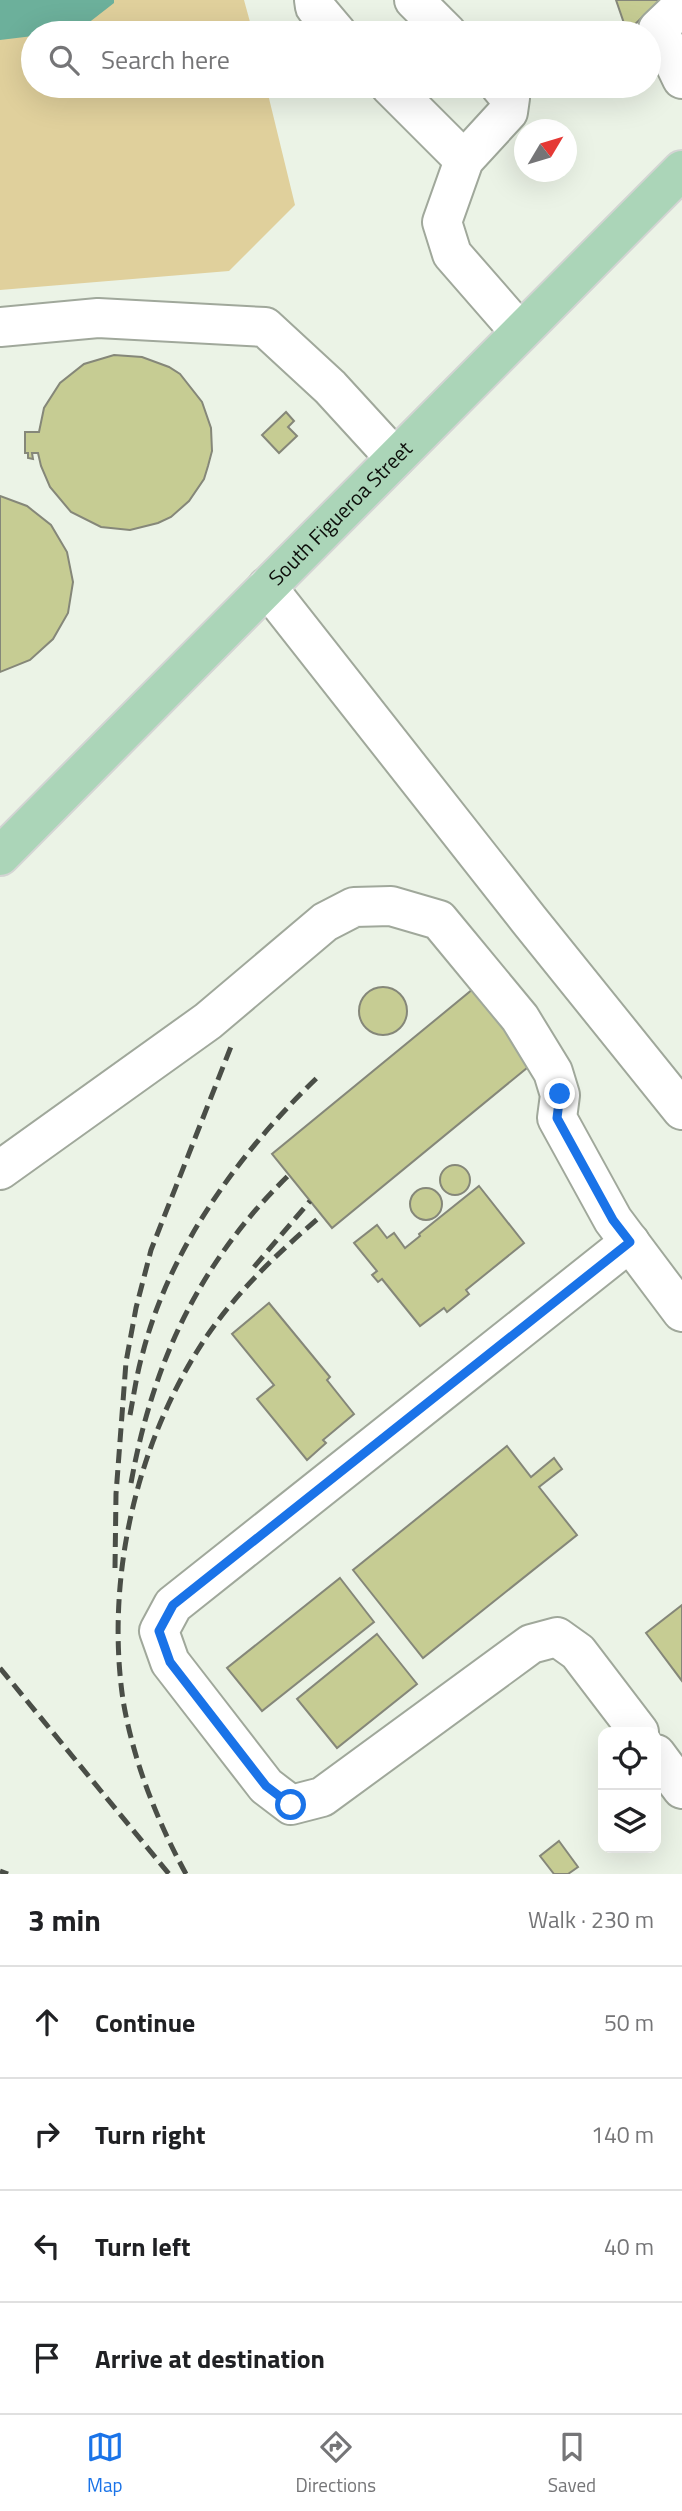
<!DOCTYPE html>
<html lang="en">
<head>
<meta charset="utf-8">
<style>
	body { margin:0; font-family:"Titillium Web",sans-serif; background:#f2f2f2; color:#202124 }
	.controls { position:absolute; right:21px; bottom:21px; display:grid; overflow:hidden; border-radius:14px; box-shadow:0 7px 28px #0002 }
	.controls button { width:63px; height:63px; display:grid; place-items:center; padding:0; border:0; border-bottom:2px solid #e0e0e0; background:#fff; color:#202124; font:35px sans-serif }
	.compass { position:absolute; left:514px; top:119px; width:63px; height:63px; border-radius:50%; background:#fff; box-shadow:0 7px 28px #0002; rotate:52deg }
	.stop { position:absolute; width:21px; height:21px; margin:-16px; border:5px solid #1a73e8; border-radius:50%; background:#fff }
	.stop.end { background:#1a73e8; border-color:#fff; box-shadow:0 2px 7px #0008 }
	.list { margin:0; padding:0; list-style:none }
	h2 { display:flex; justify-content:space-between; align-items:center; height:91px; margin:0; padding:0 28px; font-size:30px }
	h2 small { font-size:23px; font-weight:400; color:#757577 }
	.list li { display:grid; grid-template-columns:46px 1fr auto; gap:21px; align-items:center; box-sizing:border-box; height:112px; padding:0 28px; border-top:2px solid #e0e0e0 }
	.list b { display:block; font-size:26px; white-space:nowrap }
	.list em { font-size:23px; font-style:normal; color:#757577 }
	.icon { flex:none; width:38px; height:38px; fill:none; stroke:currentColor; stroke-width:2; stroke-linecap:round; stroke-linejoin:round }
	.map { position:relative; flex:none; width:682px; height:1874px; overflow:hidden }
	.search { position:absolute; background:#fff; box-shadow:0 7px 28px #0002; left:21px; right:21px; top:21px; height:77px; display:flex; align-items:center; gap:18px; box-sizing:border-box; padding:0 24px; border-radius:38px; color:#757577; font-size:26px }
	.sheet { height:539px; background:#fff }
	nav { display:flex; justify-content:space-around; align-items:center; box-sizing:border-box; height:98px; border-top:2px solid #e0e0e0; background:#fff; font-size:19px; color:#757577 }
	nav a { display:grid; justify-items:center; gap:4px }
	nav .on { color:#1a73e8 }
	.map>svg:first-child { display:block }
	.green { fill:#e0d09c }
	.water { fill:#6cb09b }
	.building { fill:#c6cc93; stroke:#858779; stroke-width:2 }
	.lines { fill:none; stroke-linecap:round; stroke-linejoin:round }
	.minor-casing { stroke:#a0a89b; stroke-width:42 }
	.major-casing { stroke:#d3d4d3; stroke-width:42 }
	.minor { stroke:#fff; stroke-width:38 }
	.major { stroke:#abd5b8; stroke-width:38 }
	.rail { stroke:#4a4e47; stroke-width:5; stroke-dasharray:14 7; stroke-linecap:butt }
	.route { stroke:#1a73e8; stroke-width:9 }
	.labels { text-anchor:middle; stroke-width:6; stroke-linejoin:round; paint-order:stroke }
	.street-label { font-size:21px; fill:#0d0f0b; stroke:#ebf3e6 }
</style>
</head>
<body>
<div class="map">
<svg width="682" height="1874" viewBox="0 0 682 1874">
	<rect width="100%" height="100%" fill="#ebf3e6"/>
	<!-- green -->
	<polygon class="green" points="0,0 244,0 253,33 33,33 33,86 266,86 295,205 229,271 0,290"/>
	<!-- water -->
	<polygon class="water" points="0,0 114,0 114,3 78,31 33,33 33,36 0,40"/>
	<!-- building -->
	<g class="building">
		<polygon points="616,0 660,0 627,32"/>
		<polygon points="114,355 142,357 169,367 180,374 202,402 211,428 212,451 208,466 204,479 189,501 171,517 158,523 130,530 101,527 71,512 50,487 41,466 38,453 32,453 33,459 28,458 28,453 25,453 25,432 39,432 44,408 60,383 84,364"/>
		<polygon points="286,412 294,421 288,427 297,436 279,453 262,435"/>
		<polygon points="0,496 27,506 51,525 67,552 73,582 68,613 53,639 30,660 0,672"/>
		<circle cx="383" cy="1011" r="24"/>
		<polygon points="473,989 533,1063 332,1228 272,1154"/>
		<circle cx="455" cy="1180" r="15"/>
		<polygon points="479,1186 524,1243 466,1290 469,1294 447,1312 444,1308 420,1326 382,1279 378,1282 372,1275 377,1271 354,1243 377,1225 387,1238 394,1233 405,1248 420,1236 419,1234"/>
		<circle cx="426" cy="1204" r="16"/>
		<polygon points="269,1303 330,1377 327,1380 354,1414 323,1440 326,1443 307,1460 257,1399 274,1385 232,1334"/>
		<polygon points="507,1446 531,1477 554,1458 562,1469 539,1487 577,1535 423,1658 353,1570"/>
		<polygon points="340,1578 374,1622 262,1711 227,1668"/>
		<polygon points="682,1605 682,1681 646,1633"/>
		<polygon points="377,1634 417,1684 337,1748 297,1699"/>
		<polygon points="559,1841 578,1867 568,1874 554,1874 540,1856"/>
	</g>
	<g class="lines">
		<defs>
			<g id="minor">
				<polyline points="314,0 315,7 337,33"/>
				<polyline points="414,0 447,33"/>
				<polyline points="682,6 658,29 682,79"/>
				<polyline points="390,86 464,160"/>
				<polyline points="500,86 510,98 508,112 464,160 442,222 452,254 520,332"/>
				<polyline points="0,327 98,318 265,327 330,387 395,458"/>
				<polyline points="267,587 529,920 682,1110"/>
				<polyline points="0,1170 208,1021 325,922 354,907 391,906 439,920 520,1018 553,1072 560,1095 557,1118 613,1220 682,1312"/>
				<polyline points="630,1242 173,1605 159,1631 170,1662 266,1786 291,1805 322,1797 531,1644 557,1637 578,1652 639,1732"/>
				<polyline points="656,1754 682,1789"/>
			</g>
			<g id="major">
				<path id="s1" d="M 0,856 L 682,170"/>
			</g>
		</defs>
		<!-- minor casing -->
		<use href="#minor" class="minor-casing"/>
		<!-- major casing -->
		<use href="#major" class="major-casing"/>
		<!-- minor -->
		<use href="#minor" class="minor"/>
		<!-- major -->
		<use href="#major" class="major"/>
		<!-- rail -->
		<g class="rail">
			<polyline points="254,1267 310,1201"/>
			<path d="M 130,1415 C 134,1394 137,1372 143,1352 C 171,1245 242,1149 321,1074"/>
			<path d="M 131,1483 C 153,1361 201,1259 291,1173"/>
			<polyline points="115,1568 116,1494 126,1362 136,1308 151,1250 232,1044"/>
			<polyline points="0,1668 169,1874"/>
			<polyline points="0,1871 8,1874"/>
			<path d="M 186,1874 C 157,1821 133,1760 123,1700 C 106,1583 134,1454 196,1353 C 228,1300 274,1256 321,1216"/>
		</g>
	</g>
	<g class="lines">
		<!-- route -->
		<polyline class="route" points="291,1805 266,1786 170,1662 159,1631 173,1605 630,1242 613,1220 557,1118 560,1094"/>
	</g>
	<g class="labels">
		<!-- street labels -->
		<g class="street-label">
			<text dy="7" stroke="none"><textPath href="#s1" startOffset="483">South Figueroa Street</textPath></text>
		</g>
	</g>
</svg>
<div class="controls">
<button><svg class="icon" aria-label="locate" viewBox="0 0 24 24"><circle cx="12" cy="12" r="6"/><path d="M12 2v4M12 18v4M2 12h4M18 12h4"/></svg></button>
<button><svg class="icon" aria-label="layers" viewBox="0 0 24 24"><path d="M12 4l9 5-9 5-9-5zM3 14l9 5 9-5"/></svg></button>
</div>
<svg class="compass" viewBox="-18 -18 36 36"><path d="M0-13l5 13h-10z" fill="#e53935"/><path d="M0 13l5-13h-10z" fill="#757577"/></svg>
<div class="stop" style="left:291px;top:1805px"></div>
<div class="stop end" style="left:560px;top:1094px"></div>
<div class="search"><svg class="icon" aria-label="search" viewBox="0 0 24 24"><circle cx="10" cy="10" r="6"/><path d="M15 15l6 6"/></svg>Search here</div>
</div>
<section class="sheet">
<h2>3 min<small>Walk · 230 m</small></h2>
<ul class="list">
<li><svg class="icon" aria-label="ahead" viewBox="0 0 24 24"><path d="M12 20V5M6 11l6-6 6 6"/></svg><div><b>Continue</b></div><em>50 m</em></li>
<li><svg class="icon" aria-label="right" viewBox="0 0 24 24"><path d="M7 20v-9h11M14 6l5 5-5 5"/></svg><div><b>Turn right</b></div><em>140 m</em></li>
<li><svg class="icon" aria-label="left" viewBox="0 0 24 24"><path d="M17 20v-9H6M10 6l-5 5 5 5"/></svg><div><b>Turn left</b></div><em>40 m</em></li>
<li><svg class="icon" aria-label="arrive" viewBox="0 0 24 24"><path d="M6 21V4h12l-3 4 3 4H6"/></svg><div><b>Arrive at destination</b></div></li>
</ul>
</section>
<nav>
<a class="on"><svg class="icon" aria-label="map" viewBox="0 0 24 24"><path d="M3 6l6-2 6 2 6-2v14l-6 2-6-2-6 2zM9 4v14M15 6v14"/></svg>Map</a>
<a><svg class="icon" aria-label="directions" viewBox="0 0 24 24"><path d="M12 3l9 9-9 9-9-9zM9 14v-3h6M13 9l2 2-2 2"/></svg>Directions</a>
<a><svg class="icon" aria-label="saved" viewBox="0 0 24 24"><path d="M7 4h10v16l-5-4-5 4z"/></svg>Saved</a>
</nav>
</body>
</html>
